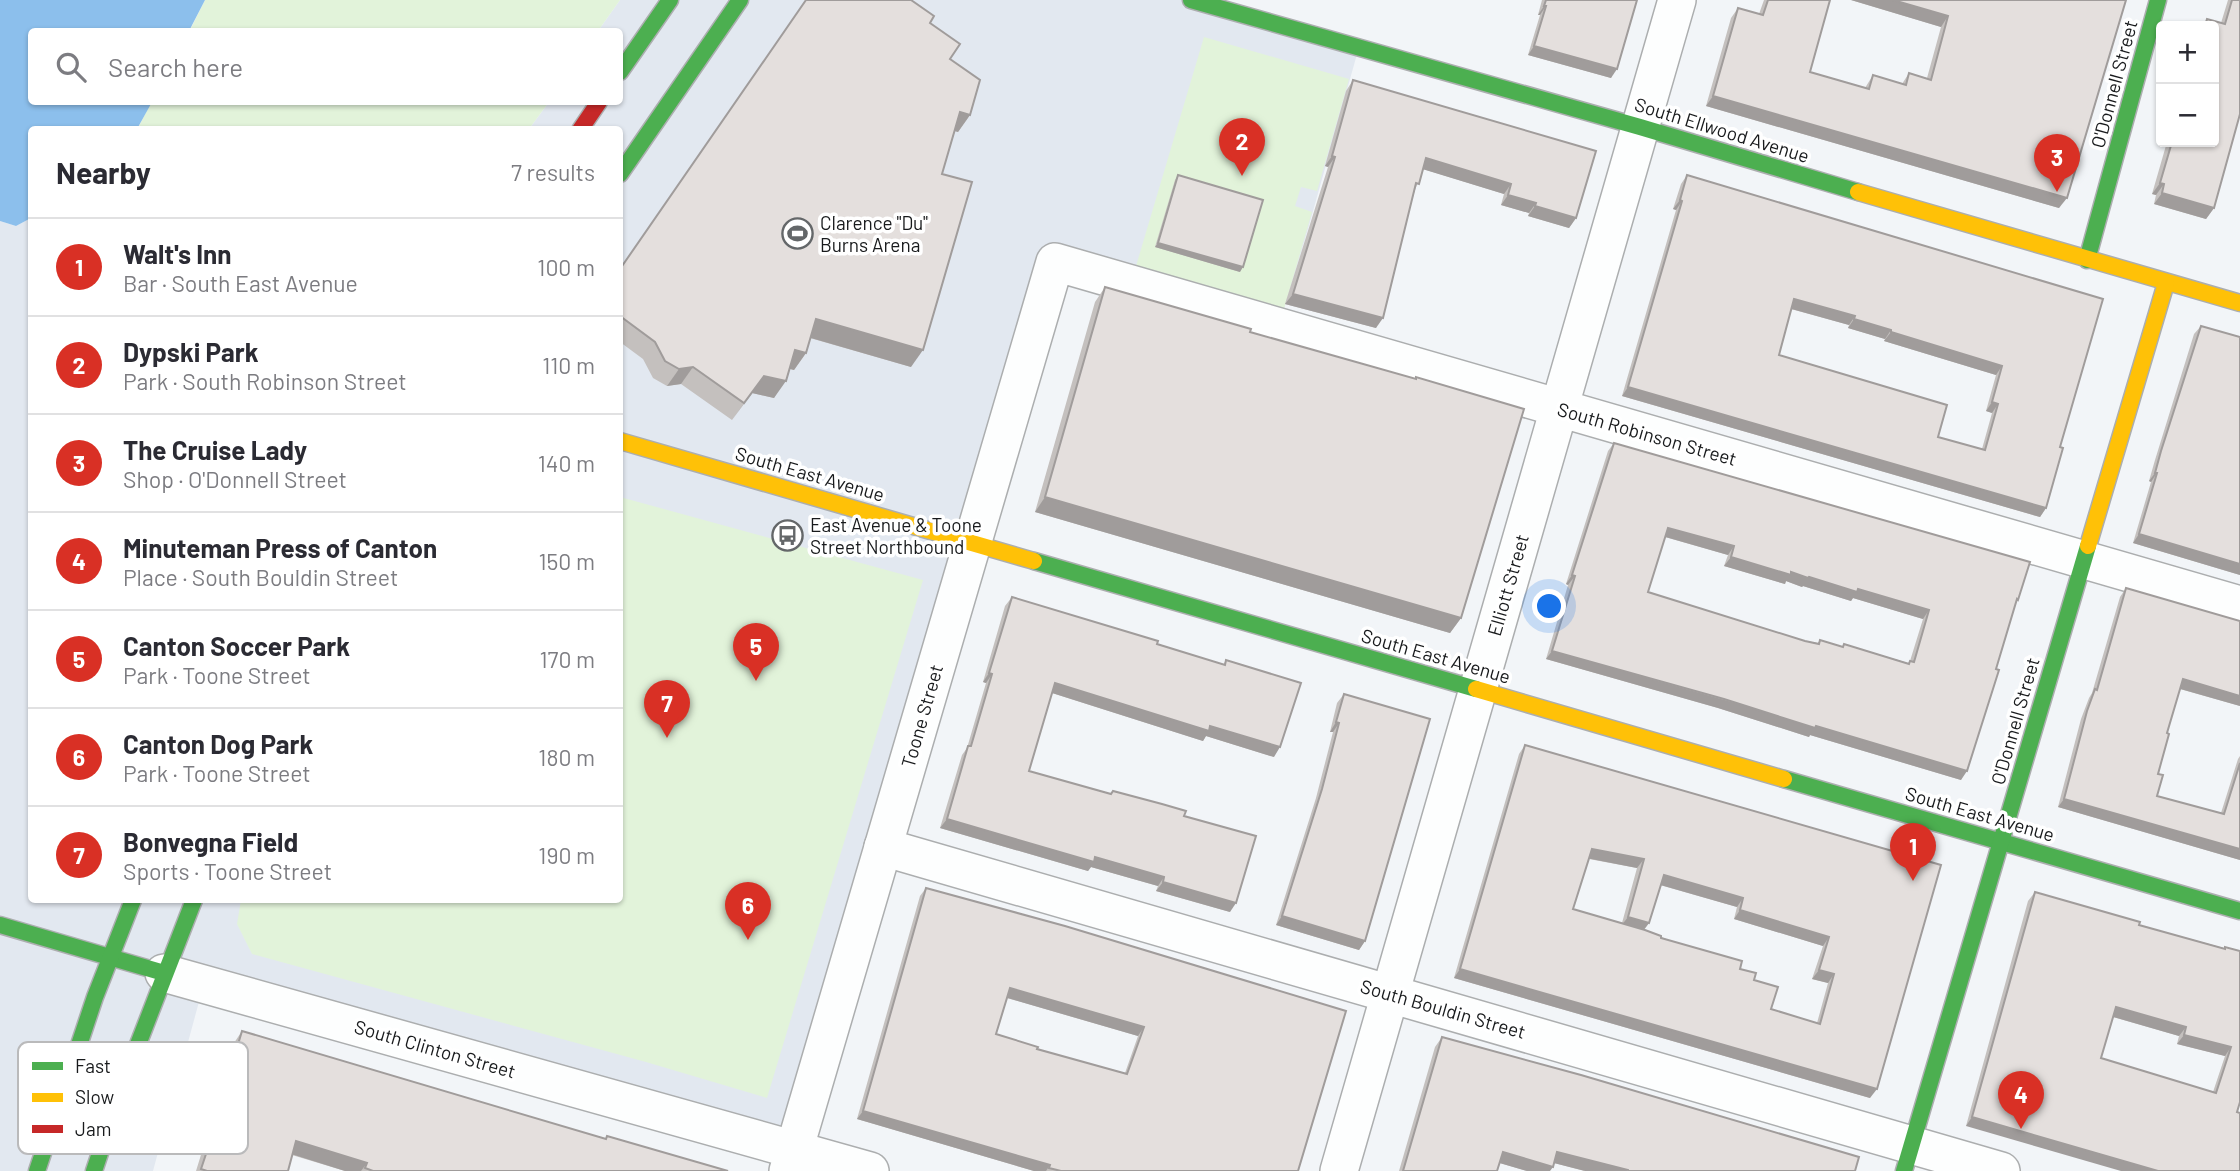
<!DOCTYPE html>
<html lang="en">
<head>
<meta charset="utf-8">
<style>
	body { margin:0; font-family:Barlow,sans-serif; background:#f2f2f3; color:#2b2b33 }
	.controls { position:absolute; right:21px; top:21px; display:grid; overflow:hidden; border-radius:7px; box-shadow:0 2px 5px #0004 }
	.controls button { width:63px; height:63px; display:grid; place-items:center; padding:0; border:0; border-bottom:2px solid #e1e1e2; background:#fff; color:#2b2b33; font:35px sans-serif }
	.you { position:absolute; left:1550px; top:607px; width:24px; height:24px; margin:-18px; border:5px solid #fff; border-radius:50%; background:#1a73e8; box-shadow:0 0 0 10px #1a73e833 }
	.badge { display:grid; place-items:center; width:46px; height:46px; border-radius:50%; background:#d93025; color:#fff; font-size:23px; font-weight:700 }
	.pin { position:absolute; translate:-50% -58px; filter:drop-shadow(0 2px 4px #0008) }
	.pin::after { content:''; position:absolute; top:37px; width:24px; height:21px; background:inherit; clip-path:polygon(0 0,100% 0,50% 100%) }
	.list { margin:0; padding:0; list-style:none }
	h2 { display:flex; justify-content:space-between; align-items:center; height:91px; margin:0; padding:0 28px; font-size:30px }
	h2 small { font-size:23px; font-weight:400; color:#7c7c81 }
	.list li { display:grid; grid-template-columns:46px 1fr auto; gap:21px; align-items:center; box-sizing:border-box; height:98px; padding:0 28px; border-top:2px solid #e1e1e2 }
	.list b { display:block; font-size:26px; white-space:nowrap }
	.list p { margin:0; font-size:23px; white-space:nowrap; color:#7c7c81 }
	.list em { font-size:23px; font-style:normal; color:#7c7c81 }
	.icon { flex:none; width:38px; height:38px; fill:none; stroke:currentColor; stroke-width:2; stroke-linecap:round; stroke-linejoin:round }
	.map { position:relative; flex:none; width:2240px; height:1171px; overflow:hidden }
	.search { position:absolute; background:#fff; box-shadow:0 2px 5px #0004; left:28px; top:28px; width:595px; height:77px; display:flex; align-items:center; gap:18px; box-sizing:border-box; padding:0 24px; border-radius:7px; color:#7c7c81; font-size:26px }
	.panel { position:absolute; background:#fff; box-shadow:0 2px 5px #0004; left:28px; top:126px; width:595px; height:777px; border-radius:7px }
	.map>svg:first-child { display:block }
	.built { fill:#e2e8f0 }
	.green { fill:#e2f3da }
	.water { fill:#8cbfec }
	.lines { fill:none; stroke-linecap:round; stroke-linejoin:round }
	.street-casing { stroke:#acaeaf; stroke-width:40 }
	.fast-casing { stroke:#acaeaf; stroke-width:19 }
	.slow-casing { stroke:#acaeaf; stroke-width:19 }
	.jam-casing { stroke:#acaeaf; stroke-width:19 }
	.street { stroke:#fdfefe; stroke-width:37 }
	.fast { stroke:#4caf50; stroke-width:16 }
	.slow { stroke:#ffc107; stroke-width:16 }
	.jam { stroke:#c62828; stroke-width:16 }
	.wall { fill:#c4c0be; fill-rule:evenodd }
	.shaded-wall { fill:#a09c9b }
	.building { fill:#e4dfdd; stroke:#a09c9b; stroke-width:2; fill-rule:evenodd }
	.labels { text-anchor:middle; stroke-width:7; stroke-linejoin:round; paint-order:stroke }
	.street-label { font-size:19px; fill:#181a1c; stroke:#fff }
	.poi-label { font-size:19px; fill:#181a1c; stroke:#fff; text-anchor:start }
	.key { fill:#fff; stroke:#bababb; stroke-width:2 }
	.key-label { font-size:19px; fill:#181a1c }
</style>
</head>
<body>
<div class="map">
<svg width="2240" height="1171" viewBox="0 0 2240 1171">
	<rect width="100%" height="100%" fill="#f2f5f8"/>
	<!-- built -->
	<polygon class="built" points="620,0 1203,0 1359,47 1308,229 1284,309 1278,322 1069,260 796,1157 203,987 153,1171 0,1171 0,221 16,226 31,218 32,900 620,900 620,130 529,129 549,102 620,102 620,32 598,31"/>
	<!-- green -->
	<g class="green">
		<polygon points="205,0 620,0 598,31 189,32"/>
		<polygon points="1204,37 1349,79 1317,191 1301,187 1295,206 1312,212 1284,309 1136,266"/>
		<polygon points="151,102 549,102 529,129 137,130"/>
		<polygon points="620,497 923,580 767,1098 646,1062 252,954 237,924 241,900 620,900"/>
	</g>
	<!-- water -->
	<polygon class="water" points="0,0 205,0 189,31 32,32 32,102 152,102 137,129 32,130 31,218 16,226 0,221"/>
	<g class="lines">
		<defs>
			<g id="street">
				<polyline points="883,847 2001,1171"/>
				<polyline points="164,973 870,1171"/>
				<polyline points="788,1171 1055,262 2240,605"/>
				<polyline points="1339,1171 1677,0"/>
			</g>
			<g id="fast">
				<polyline points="1191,0 1640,127 1858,192"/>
				<polyline points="620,72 670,0"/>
				<polyline points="620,174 740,0"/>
				<polyline points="2087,260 2158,0"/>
				<polyline points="1034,561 1476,689"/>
				<polyline points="1784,779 2240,911"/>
				<polyline points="0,925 164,973"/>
				<polyline points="37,1171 95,997 133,900"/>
				<polyline points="94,1171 125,1078 194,900"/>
				<polyline points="1904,1171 2088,546"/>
			</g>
			<g id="slow">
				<polyline points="1858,192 2240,303"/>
				<polyline points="620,441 1034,561"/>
				<polyline points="2088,546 2166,283"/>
				<polyline points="1476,689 1784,779"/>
			</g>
			<polyline id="jam" points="580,130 599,102"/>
		</defs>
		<!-- street casing -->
		<use href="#street" class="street-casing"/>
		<!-- fast casing -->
		<use href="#fast" class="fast-casing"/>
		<!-- slow casing -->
		<use href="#slow" class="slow-casing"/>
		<!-- jam casing -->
		<use href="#jam" class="jam-casing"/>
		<!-- street -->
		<use href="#street" class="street"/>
		<!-- fast -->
		<use href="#fast" class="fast"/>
		<!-- slow -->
		<use href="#slow" class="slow"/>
		<!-- jam -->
		<use href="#jam" class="jam"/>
	</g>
	<!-- wall -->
	<g class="wall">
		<polygon points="1542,0 1637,0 1611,78 1528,55 1540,15 1538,15"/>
		<polygon points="1764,0 1830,0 1810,72 1865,88 1873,75 1902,84 1909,73 1927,78 1941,27 1851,0 2126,0 2059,208 1706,106 1731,18 1738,8 1759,14"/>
		<polygon points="2228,0 2240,0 2214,208 2206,219 2154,204 2156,195 2152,194 2167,142 2214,142 2214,26 2202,26 2207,19 2221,23"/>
		<polygon points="930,23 950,59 970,115 958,132 955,131 942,174 911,367 810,338 806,353 794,370 790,369 774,398 752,393 732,420 681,384 667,386 653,378 643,359 620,342 620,269"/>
		<polygon points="1353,80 1576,218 1569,228 1528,216 1529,213 1501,205 1504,194 1423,169 1415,190 1376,328 1285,304 1328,167 1325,166 1346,91"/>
		<polygon points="1178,175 1240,272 1155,247 1175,180"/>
		<path d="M 1687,175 L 2103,299 L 2060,447 L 2046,508 L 2040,517 L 1622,396 L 1676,210 L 1673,209 L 1681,184 ZM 1791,309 L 1849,325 L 1848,328 L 1885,339 L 1884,341 L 1996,375 L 1986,411 L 1992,413 L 1982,449 L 1938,437 L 1779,355 Z"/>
		<polygon points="1105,287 1250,332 1415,379 1416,377 1461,618 1450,633 1035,512 1095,302"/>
		<polygon points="2201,326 2240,337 2240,575 2133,543 2151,482 2149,481 2155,460 2194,334"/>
		<path d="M 1614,443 L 2015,605 L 1961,780 L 1810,735 L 1809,737 L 1718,708 L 1546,659 L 1568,585 L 1566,584 L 1608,451 ZM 1665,537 L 1728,555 L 1724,566 L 1785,584 L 1786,581 L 1802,587 L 1803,586 L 1851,601 L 1853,598 L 1923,619 L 1910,661 L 1908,663 L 1844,644 L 1842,647 L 1820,640 L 1818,643 L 1805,641 L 1648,592 Z"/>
		<polygon points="2126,588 2240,621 2240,706 2180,689 2167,733 2158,774 2157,796 2221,813 2238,759 2240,756 2240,860 2058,807 2081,719 2089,698 2092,693 2120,597"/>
		<polygon points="1012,597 1223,665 1226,660 1274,757 1206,736 1203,741 1052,693 1029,771 1110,794 1113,791 1230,912 1156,891 1158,886 1091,867 1088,871 940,828 962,755 967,748 986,683 983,682 1005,606"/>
		<polygon points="1344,694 1365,941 1359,950 1276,925 1316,798 1333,732 1330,732 1337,703"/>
		<path d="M 1525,745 L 1941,865 L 1870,1098 L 1454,978 L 1519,754 ZM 1589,859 L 1637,868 L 1622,923 L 1573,909 ZM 1660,885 L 1737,907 L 1734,919 L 1823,946 L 1812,979 L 1828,983 L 1817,1023 L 1771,1009 L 1754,980 L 1740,969 L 1644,930 L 1649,923 Z"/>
		<path d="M 926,888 L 1065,926 L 1298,1171 L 1034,1171 L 857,1119 L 920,896 ZM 1007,998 L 1138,1036 L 1125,1073 L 1037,1049 L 996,1034 Z"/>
		<path d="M 2035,892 L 2139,925 L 2224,948 L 2237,1112 L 1966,1126 L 2028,901 ZM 2113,1017 L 2179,1036 L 2177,1044 L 2225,1056 L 2213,1092 L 2101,1058 Z"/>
		<polygon points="242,1031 605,1139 607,1136 728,1171 345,1171 292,1155 288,1171 196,1171 204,1145 197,1143 216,1078 225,1066 227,1067 234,1043"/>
		<polygon points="1442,1037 1585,1171 1554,1163 1527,1171 1500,1163 1497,1171 1399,1171 1435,1047"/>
	</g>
	<!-- shaded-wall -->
	<g class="shaded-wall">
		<polygon points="1851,0 1893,0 1948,16 1941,27"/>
		<polygon points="1544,6 1546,6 1540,15 1538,15"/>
		<polygon points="1534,46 1617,69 1611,78 1528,55"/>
		<polygon points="1713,96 2067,198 2059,208 1706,106"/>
		<polygon points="960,112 970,115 958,132 948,129"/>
		<polygon points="1332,156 1335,157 1328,167 1325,166"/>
		<polygon points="1426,158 1511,184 1504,194 1419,168"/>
		<polygon points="2160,183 2164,184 2156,195 2152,194"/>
		<polygon points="2162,193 2214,208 2206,219 2154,204"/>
		<polygon points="1508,195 1536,203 1529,213 1501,205"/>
		<polygon points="1680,200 1682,201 1676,210 1673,209"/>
		<polygon points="1535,206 1576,218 1569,228 1528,216"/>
		<polygon points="1158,243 1243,267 1240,272 1155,247"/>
		<polygon points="1293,294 1383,318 1376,328 1285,304"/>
		<polygon points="1794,299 1855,316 1849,325 1788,308"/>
		<polygon points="816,319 923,350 911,367 804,336"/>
		<polygon points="1854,319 1891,330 1885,339 1848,328"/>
		<polygon points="1891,332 2002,366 1996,375 1884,341"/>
		<polygon points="795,350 806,353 794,370 783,367"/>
		<polygon points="693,367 681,384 667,386 679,369"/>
		<polygon points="764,376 786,381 774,398 752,393 732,420"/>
		<polygon points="1628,387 2046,508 2040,517 1622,396"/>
		<polygon points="1992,402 1998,404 1992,413 1986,411"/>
		<polygon points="2155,473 2157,473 2151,482 2149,481"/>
		<polygon points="1045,497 1461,618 1450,633 1035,512"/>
		<polygon points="1668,528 1734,546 1728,555 1662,536"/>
		<polygon points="2139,534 2240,564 2240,575 2133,543"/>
		<polygon points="1731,557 1858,589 1929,610 1923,619 1853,598 1851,601 1803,586 1802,587 1786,581 1785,584 1724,566"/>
		<polygon points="1572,575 1575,576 1568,585 1566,584"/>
		<polygon points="1552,651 1816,726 1967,771 1961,780 1810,735 1809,737 1718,708 1546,659"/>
		<polygon points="989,673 992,674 986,683 983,682"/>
		<polygon points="2183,679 2240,696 2240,706 2177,688"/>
		<polygon points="1055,683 1210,726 1280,747 1274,757 1206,736 1203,741 1049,692"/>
		<polygon points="1336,722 1339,723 1333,732 1330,732"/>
		<polygon points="2064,799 2240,849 2240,860 2058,807"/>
		<polygon points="947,819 1095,857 1164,877 1158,886 1091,867 1088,871 940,828"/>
		<polygon points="1592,849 1644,859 1637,868 1586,858"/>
		<polygon points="1664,875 1743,898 1737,907 1657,884"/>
		<polygon points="1163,882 1236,903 1230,912 1156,891"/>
		<polygon points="1740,910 1829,937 1823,946 1734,919"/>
		<polygon points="1282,916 1365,941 1359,950 1276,925"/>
		<polygon points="1628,917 1649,923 1642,932 1621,926"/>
		<polygon points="1460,969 1877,1089 1870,1098 1454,978"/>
		<polygon points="1819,970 1834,974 1828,983 1812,979"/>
		<polygon points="1010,988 1144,1027 1138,1036 1004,997"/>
		<polygon points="2116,1007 2186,1027 2179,1036 2110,1016"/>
		<polygon points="2184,1035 2231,1047 2225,1056 2177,1044"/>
		<polygon points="863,1111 1050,1165 1046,1171 1034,1171 857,1119"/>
		<polygon points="1972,1117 2158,1171 2121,1171 1966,1126"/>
		<polygon points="205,1131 213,1133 204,1145 197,1143"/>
		<polygon points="296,1141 367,1163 361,1171 345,1171 288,1153"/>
		<polygon points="1503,1152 1553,1167 1550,1171 1527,1171 1496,1162"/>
		<polygon points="1557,1152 1628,1170 1627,1171 1585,1171 1550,1162"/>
	</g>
	<!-- building -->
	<g class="building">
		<polygon points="806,0 911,0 934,16 930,23 960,44 950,59 980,80 970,115 960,112 942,174 972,182 923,350 816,319 806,353 795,350 786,381 764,376 744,403 693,367 679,369 665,361 655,342 620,316 620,269"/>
		<polygon points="1546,0 1637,0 1617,69 1534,46 1546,6 1544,6"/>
		<polygon points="1768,0 1830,0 1810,72 1869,89 1873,75 1906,85 1909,73 1931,80 1948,16 1893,0 2126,0 2067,198 1713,96 1738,8 1763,15"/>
		<polygon points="2232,0 2240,0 2240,114 2214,208 2162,193 2164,184 2160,183 2172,142 2214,142 2214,26 2205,26 2207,19 2225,24"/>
		<polygon points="1353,80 1596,151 1576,218 1535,206 1536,203 1508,195 1511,184 1426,158 1419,184 1416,183 1383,318 1293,294 1335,157 1332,156"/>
		<polygon points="1178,175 1263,200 1243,267 1158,243"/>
		<path d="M 1687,175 L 2103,299 L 2060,447 L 2063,448 L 2046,508 L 1628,387 L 1682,201 L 1680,200 ZM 1794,299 L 1855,316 L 1854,319 L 1891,330 L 1891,332 L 2002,366 L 1992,402 L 1998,404 L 1985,450 L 1938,437 L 1947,405 L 1779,355 Z"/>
		<polygon points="1105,287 1251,329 1250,332 1416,379 1416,377 1524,409 1461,618 1045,497"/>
		<polygon points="2201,326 2240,337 2240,564 2139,534 2157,473 2155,473 2161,451"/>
		<path d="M 1614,443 L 2030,562 L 2018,600 L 2017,599 L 1996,669 L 1999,670 L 1967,771 L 1816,726 L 1815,728 L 1724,699 L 1552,651 L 1575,576 L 1572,575 ZM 1668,528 L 1734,546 L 1731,557 L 1791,575 L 1791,572 L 1808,578 L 1809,577 L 1857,592 L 1858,589 L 1929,610 L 1914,662 L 1910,661 L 1909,664 L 1844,644 L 1843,647 L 1820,640 L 1819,644 L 1805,641 L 1648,592 Z"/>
		<polygon points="2126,588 2240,621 2240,696 2183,679 2167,733 2169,734 2158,774 2163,775 2157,796 2224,814 2240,763 2240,849 2064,799 2087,711 2095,689 2097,690"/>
		<polygon points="1012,597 1158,641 1157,644 1225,665 1226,660 1301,683 1280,747 1210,726 1209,731 1055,683 1029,771 1111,794 1113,791 1162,804 1186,811 1184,816 1256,836 1236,903 1163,882 1164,877 1095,857 1094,862 947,819 968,746 971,746 992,674 989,673"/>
		<polygon points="1344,694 1430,719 1365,941 1282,916 1322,789 1339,723 1336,722"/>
		<path d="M 1525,745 L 1941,865 L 1877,1089 L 1460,969 ZM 1592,849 L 1644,859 L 1628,917 L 1649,923 L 1664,875 L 1743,898 L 1740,910 L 1829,937 L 1819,970 L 1834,974 L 1820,1024 L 1771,1009 L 1778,987 L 1754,980 L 1756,973 L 1740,969 L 1742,961 L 1661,938 L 1661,936 L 1645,930 L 1573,909 Z"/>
		<path d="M 926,888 L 1065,926 L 1346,1011 L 1298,1171 L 1061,1171 L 1049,1168 L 1050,1165 L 863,1111 ZM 1010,988 L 1144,1027 L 1127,1074 L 1037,1049 L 1038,1047 L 996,1034 Z"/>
		<path d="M 2035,892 L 2140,922 L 2139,925 L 2225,949 L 2225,947 L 2240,951 L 2240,1102 L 2237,1112 L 2240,1113 L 2240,1171 L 2158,1171 L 1972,1117 ZM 2116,1007 L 2186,1027 L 2184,1035 L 2231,1047 L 2216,1093 L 2101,1058 Z"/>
		<polygon points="242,1031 606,1139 607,1136 728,1171 373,1171 365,1168 367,1163 296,1141 288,1171 207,1171 201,1169 213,1133 205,1131 225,1066 231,1068"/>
		<polygon points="1442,1037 1581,1075 1859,1157 1855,1171 1628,1171 1628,1170 1557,1152 1553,1167 1503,1152 1497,1171 1403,1171"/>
	</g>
	<!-- icons -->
	<defs>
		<symbol id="stadium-ring" viewBox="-11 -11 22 22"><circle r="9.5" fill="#fff" stroke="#646769" stroke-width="1.5"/><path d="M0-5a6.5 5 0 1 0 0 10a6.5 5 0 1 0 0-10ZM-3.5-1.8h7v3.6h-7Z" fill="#646769"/></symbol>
		<symbol id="bus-ring" viewBox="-11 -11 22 22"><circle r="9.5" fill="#fff" stroke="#646769" stroke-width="1.5"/><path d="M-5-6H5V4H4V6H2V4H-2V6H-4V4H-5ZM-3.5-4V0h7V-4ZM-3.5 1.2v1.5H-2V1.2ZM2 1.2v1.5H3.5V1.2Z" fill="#646769"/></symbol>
	</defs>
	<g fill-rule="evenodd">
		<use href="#stadium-ring" x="780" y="216" width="35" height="35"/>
		<use href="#bus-ring" x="770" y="518" width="35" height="35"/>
	</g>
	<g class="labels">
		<!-- street labels -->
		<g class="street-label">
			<text transform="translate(2114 84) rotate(-75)" y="7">O'Donnell Street</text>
			<text transform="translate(1722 130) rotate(17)" y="7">South Ellwood Avenue</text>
			<text transform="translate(1647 434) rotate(16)" y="7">South Robinson Street</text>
			<text transform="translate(810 474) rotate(16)" y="7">South East Avenue</text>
			<text transform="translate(1508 585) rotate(-74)" y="7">Elliott Street</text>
			<text transform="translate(1436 656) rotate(16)" y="7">South East Avenue</text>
			<text transform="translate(922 716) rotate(-74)" y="7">Toone Street</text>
			<text transform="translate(2015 721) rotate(-74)" y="7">O'Donnell Street</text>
			<text transform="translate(1980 814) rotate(16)" y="7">South East Avenue</text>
			<text transform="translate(1443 1009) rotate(16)" y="7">South Bouldin Street</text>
			<text transform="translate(435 1049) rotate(16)" y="7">South Clinton Street</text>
		</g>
		<!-- poi labels -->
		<g class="poi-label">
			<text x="820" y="230">Clarence "Du"<tspan x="820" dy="22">Burns Arena</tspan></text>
			<text x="810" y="532">East Avenue &amp; Toone<tspan x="810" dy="22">Street Northbound</tspan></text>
		</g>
	</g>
	<!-- legend -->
	<rect x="18" y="1042" width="230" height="112" rx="10" class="key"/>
	<rect x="32" y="1062" width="31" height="8" fill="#4caf50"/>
	<rect x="32" y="1093" width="31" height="9" fill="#ffc107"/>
	<rect x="32" y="1125" width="31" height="8" fill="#c62828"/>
	<g class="key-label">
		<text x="75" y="1073">Fast</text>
		<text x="75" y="1104">Slow</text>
		<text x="75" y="1136">Jam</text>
	</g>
</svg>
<div class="controls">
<button>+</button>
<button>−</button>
</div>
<div class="you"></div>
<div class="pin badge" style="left:1913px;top:881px">1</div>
<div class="pin badge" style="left:1242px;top:176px">2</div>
<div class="pin badge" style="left:2057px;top:192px">3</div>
<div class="pin badge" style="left:2021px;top:1129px">4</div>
<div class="pin badge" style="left:756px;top:681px">5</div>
<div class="pin badge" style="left:748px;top:940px">6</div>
<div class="pin badge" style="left:667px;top:738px">7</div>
<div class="search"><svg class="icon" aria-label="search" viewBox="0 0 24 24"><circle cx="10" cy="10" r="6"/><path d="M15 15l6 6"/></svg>Search here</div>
<section class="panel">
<h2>Nearby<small>7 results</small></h2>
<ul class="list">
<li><span class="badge">1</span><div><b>Walt's Inn</b><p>Bar · South East Avenue</p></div><em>100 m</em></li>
<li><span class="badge">2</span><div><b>Dypski Park</b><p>Park · South Robinson Street</p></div><em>110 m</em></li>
<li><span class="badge">3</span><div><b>The Cruise Lady</b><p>Shop · O'Donnell Street</p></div><em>140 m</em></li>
<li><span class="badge">4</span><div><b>Minuteman Press of Canton</b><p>Place · South Bouldin Street</p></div><em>150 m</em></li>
<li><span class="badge">5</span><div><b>Canton Soccer Park</b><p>Park · Toone Street</p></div><em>170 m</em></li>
<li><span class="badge">6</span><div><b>Canton Dog Park</b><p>Park · Toone Street</p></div><em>180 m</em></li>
<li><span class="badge">7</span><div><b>Bonvegna Field</b><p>Sports · Toone Street</p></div><em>190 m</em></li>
</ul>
</section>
</div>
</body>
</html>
